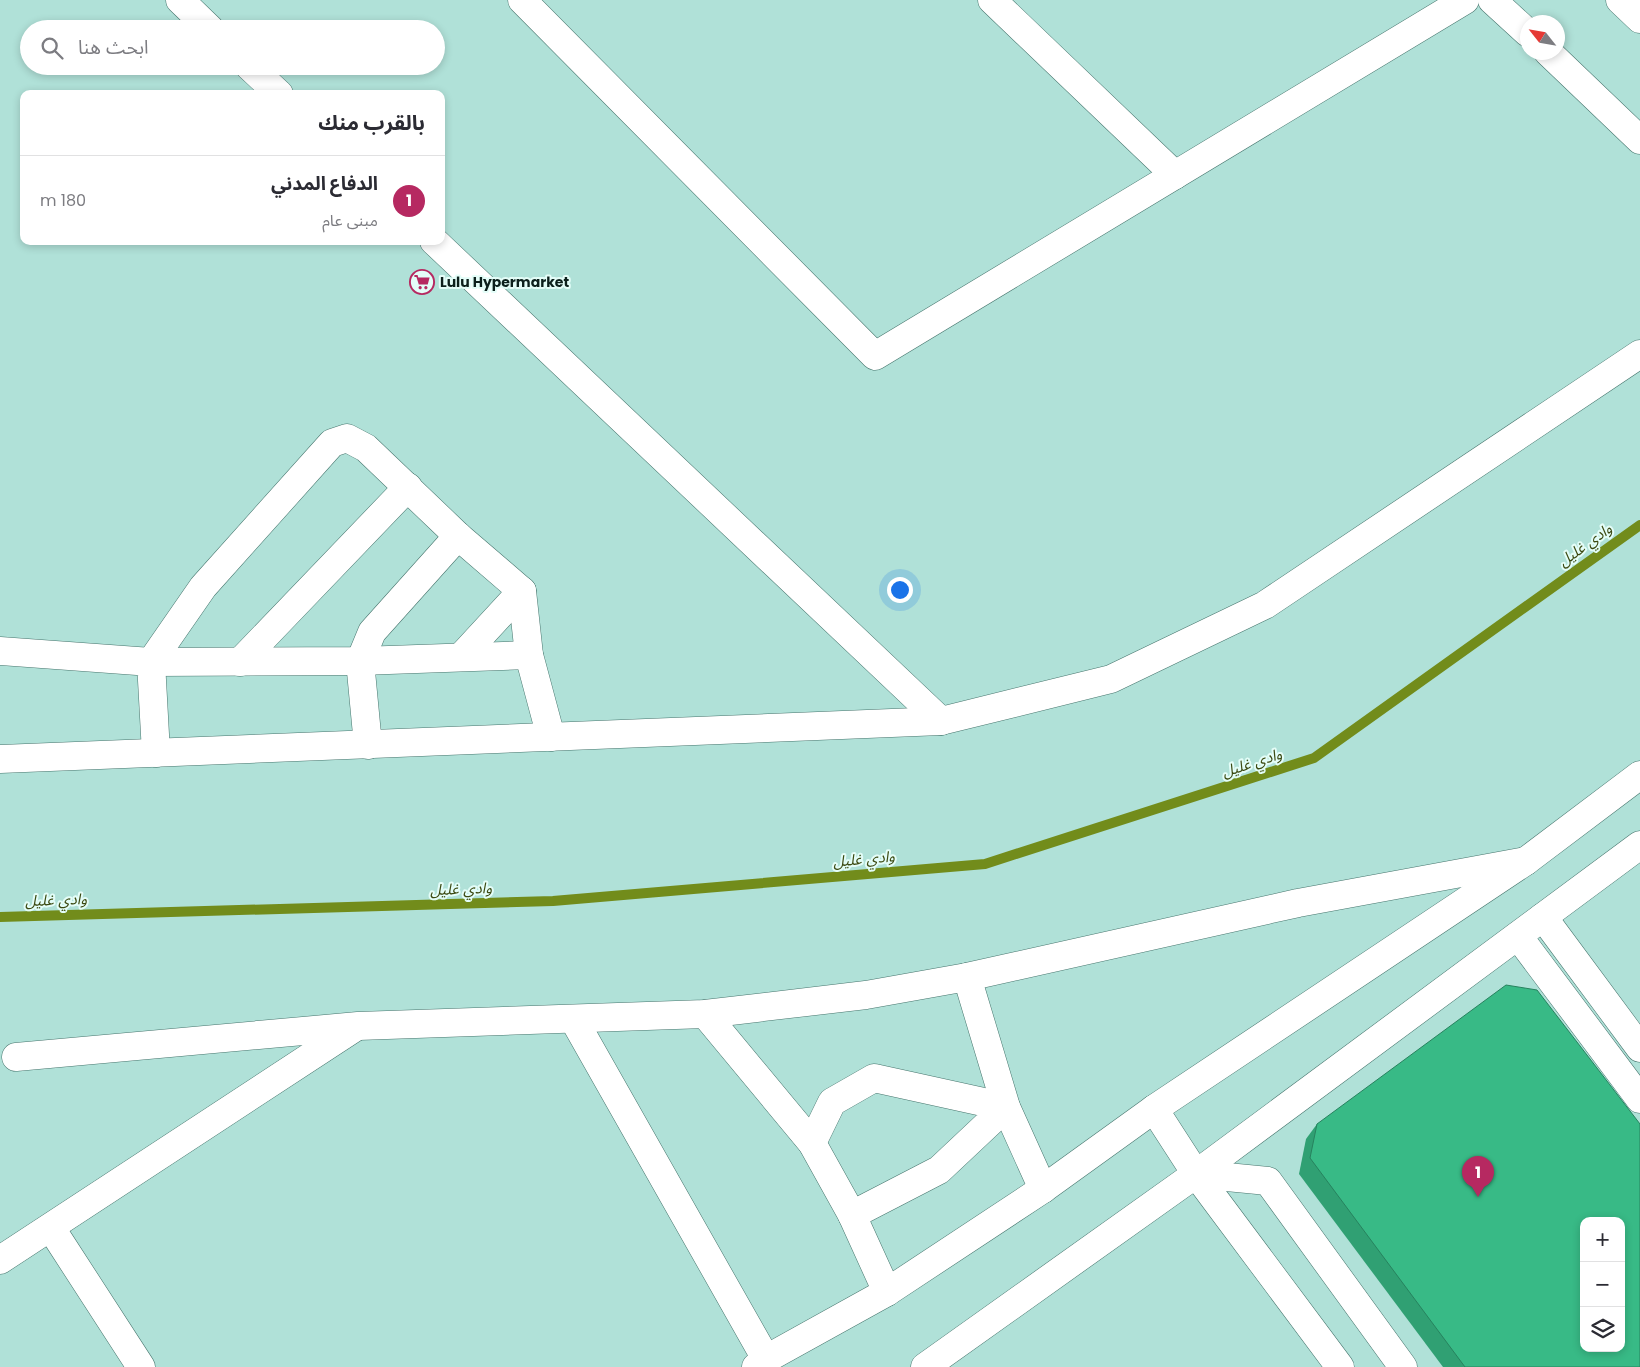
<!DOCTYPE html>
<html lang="ar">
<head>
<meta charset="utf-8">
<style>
	body { margin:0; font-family:Poppins,"Noto Sans Arabic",sans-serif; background:#f2f2f3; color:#2b2b33; direction:rtl }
	.controls { position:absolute; right:15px; bottom:15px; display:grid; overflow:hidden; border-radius:10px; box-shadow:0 2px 8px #0003 }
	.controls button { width:45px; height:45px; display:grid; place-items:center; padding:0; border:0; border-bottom:1px solid #e1e1e2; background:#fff; color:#2b2b33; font:25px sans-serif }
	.compass { position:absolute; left:1520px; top:15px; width:45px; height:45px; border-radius:50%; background:#fff; box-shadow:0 2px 8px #0003; rotate:301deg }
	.you { position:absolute; left:899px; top:589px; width:18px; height:18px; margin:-12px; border:4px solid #fff; border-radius:50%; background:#1a73e8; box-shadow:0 0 0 8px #1a73e833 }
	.badge { display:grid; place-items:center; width:32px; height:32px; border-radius:50%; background:#b62961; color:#fff; font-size:16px; font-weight:700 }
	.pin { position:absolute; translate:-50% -41px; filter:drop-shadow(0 1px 2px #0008) }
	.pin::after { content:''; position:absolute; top:26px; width:18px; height:15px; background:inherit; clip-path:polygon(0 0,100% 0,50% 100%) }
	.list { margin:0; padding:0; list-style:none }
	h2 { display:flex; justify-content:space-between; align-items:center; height:65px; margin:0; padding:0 20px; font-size:21px }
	h2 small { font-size:16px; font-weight:400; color:#7c7c81 }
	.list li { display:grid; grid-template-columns:32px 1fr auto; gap:15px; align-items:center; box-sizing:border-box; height:90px; padding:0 20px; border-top:1px solid #e1e1e2 }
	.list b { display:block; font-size:19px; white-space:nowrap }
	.list p { margin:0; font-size:16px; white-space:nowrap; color:#7c7c81 }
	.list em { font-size:16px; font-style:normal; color:#7c7c81 }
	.icon { flex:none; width:28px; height:28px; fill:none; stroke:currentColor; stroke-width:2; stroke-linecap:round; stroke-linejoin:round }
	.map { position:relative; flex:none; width:1640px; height:1367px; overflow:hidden; direction:ltr }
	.search { position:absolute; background:#fff; box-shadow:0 2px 8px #0003; left:20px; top:20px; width:425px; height:55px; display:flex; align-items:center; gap:12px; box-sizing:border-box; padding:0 18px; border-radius:28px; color:#7c7c81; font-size:19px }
	.panel { position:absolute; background:#fff; box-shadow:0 2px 8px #0003; left:20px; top:90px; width:425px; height:155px; border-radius:10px; direction:rtl }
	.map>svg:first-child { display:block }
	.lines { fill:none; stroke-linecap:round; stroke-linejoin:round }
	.stream { stroke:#728c1b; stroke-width:10 }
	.minor-casing { stroke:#46756d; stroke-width:29 }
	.major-casing { stroke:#46756d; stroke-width:29 }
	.minor { stroke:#fff; stroke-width:28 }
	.major { stroke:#fff; stroke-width:28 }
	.wall { fill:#30a073 }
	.building { fill:#38ba86; stroke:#27825e; fill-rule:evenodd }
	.labels { text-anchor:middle; stroke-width:4; stroke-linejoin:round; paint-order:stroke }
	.poi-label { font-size:14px; font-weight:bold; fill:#0c201c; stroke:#e4fdf8; text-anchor:start }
	.water-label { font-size:15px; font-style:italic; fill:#3b4911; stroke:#e4fdf8 }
</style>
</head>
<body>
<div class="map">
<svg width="1640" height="1367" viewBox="0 0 1640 1367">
	<rect width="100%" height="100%" fill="#b0e1d8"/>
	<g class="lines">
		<!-- stream -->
		<polyline class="stream" points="0,917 553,901 985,864 1314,758 1640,525"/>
		<defs>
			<g id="minor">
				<polyline points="180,0 210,29"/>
				<polyline points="522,0 875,356 1465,0"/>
				<polyline points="992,0 1175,175"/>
				<polyline points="1492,0 1528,33"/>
				<polyline points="1620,0 1640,19"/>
				<polyline points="1548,52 1640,140"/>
				<polyline points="249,66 279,94"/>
				<polyline points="434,241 941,721"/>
				<polyline points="0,651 151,662 156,753"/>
				<polyline points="461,657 522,591"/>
				<polyline points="151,662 203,587 332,443 347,438 366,448 458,536 522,591 529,655 551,737"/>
				<polyline points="151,662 360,661 529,655"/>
				<polyline points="240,662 408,487"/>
				<polyline points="368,745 360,661 372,632 458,536"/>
				<polyline points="0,759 941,721 1111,679 1265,605 1640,354"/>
				<polyline points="1543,917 1640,1048"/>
				<polyline points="1518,936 1640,1099"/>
				<polyline points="967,977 1006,1107 1043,1189"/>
				<polyline points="705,1014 812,1143 852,1215 887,1292"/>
				<polyline points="574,1020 766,1359"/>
				<polyline points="16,1057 358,1026 705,1014 866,995 967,977 1298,903 1526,861"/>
				<polyline points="1154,1109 1196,1174 1340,1367"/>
				<polyline points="812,1143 832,1102 874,1078 1006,1107 939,1170 852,1215"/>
				<polyline points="1196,1174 1268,1181 1403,1367"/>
				<polyline points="51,1228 141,1367"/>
				<polyline points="0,1260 354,1028"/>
			</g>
			<g id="major">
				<polyline points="756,1367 766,1359 887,1292 1043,1189 1154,1109 1526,861 1640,775"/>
				<polyline points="925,1367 1196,1174 1640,845"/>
			</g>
		</defs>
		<!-- minor casing -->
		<use href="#minor" class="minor-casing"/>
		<!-- major casing -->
		<use href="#major" class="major-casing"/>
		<!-- minor -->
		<use href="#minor" class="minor"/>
		<!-- major -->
		<use href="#major" class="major"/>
	</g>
	<!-- wall -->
	<polygon class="wall" points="1317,1124 1640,1367 1443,1367 1299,1174 1306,1139"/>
	<!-- building -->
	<path class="building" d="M 1506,985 L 1537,990 L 1640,1124 L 1640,1367 L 1465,1367 L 1310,1158 L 1317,1124 ZM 1584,1221 L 1621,1221 L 1621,1348 L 1584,1348 Z"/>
	<!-- icons -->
	<defs>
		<symbol id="supermarket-ring" viewBox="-11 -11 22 22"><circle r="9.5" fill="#e4fdf8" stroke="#b62961" stroke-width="1.5"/><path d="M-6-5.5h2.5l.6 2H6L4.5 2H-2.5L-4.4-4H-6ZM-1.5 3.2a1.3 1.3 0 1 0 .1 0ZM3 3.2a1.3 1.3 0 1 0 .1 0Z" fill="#b62961"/></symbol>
	</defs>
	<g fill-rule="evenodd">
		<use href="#supermarket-ring" x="408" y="268" width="28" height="28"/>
	</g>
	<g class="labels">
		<!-- poi labels -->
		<g class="poi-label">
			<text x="440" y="287">Lulu Hypermarket</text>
		</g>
		<!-- water labels -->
		<g class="water-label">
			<text transform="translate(1585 545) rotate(-36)" y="5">وادي غليل</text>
			<text transform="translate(1252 763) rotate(-18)" y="5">وادي غليل</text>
			<text transform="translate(864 859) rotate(-5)" y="5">وادي غليل</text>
			<text transform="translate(461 889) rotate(-2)" y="5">وادي غليل</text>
			<text transform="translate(56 900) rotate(-2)" y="5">وادي غليل</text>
		</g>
	</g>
</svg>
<div class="controls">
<button>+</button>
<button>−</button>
<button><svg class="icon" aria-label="layers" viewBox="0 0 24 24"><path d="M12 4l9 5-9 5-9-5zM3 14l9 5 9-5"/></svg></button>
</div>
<svg class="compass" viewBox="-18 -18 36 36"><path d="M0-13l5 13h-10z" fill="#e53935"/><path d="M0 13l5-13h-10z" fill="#7c7c81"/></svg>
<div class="you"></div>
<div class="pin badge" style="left:1478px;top:1197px">1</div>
<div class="search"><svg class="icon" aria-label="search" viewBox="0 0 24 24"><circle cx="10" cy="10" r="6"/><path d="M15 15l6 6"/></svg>ابحث هنا</div>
<section class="panel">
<h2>بالقرب منك<small></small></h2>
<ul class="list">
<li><span class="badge">1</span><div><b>الدفاع المدني</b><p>مبنى عام</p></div><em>180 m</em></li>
</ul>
</section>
</div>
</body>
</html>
